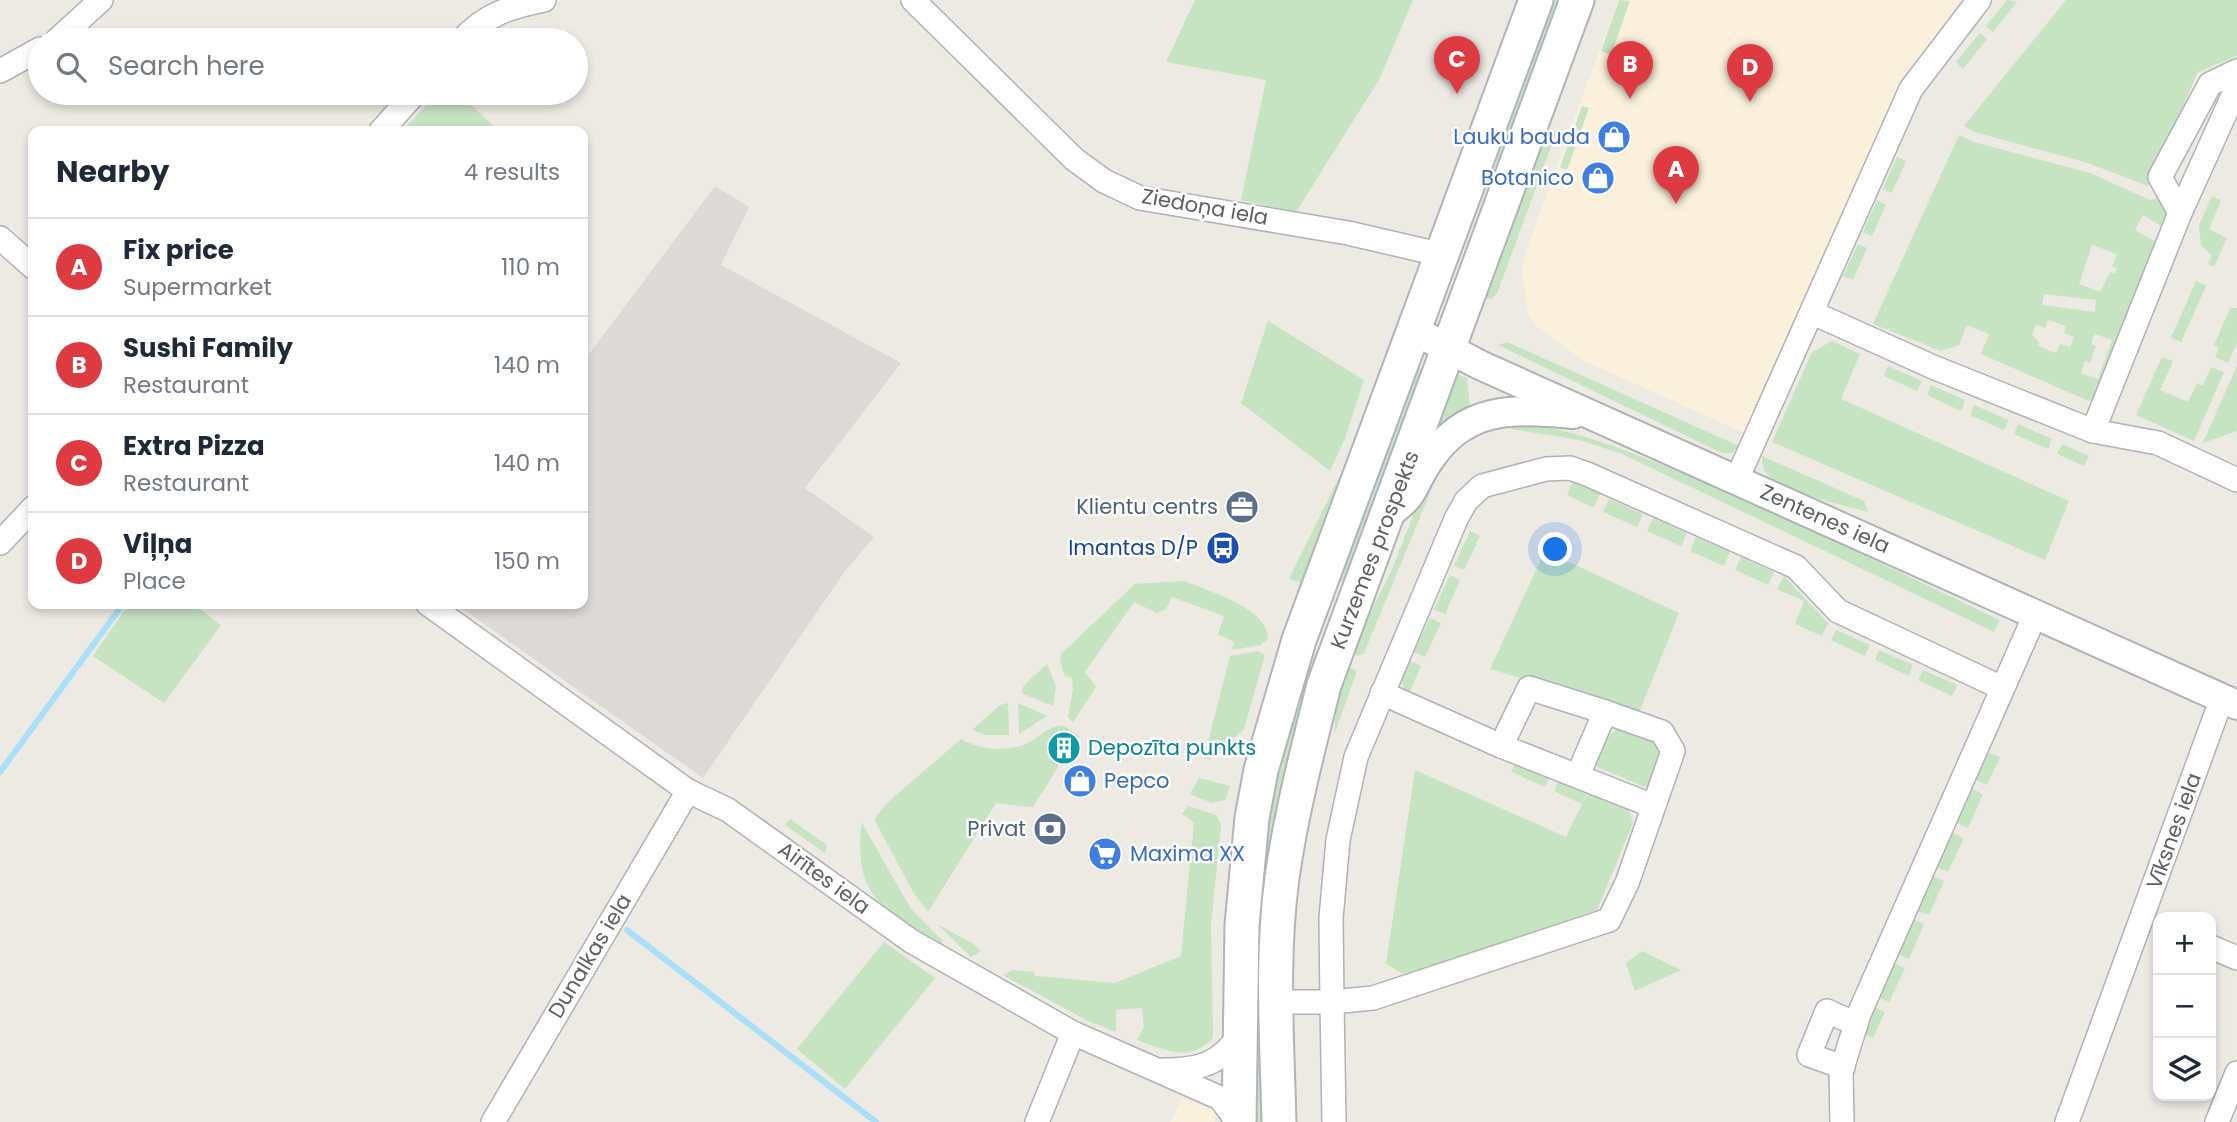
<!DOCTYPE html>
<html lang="en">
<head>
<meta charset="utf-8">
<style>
	body { margin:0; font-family:Poppins,sans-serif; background:#f6f6f7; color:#1f2937 }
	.controls { position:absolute; right:21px; bottom:21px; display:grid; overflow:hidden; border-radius:14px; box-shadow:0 4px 10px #0003 }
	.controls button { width:63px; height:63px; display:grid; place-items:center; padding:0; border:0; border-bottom:2px solid #e0e1e3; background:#fff; color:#1f2937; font:35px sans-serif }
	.you { position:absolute; left:1556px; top:550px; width:24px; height:24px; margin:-18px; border:5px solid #fff; border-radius:50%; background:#1a73e8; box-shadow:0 0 0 10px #1a73e833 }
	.badge { display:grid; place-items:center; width:46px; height:46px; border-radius:50%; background:#dd3b41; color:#fff; font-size:23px; font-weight:700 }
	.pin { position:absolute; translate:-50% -58px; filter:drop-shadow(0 2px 4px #0008) }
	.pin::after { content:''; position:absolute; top:37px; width:24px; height:21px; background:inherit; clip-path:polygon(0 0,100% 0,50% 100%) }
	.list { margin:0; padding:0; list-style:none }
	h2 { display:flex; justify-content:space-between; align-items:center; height:91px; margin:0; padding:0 28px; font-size:30px }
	h2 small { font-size:23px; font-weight:400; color:#747a83 }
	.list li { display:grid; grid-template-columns:46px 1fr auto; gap:21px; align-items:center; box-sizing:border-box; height:98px; padding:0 28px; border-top:2px solid #e0e1e3 }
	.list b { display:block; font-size:26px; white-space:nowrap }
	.list p { margin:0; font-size:23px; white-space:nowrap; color:#747a83 }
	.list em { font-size:23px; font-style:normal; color:#747a83 }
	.icon { flex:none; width:38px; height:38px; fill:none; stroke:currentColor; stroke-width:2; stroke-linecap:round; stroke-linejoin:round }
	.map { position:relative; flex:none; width:2237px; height:1122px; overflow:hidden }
	.search { position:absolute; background:#fff; box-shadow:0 4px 10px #0003; left:28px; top:28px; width:560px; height:77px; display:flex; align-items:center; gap:18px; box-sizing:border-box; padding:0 24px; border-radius:38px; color:#747a83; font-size:26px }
	.panel { position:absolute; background:#fff; box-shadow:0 4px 10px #0003; left:28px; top:126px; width:560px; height:483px; border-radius:14px }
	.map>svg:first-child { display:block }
	.commercial { fill:#fbf0db }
	.industrial { fill:#dcd9d6 }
	.green { fill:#c6e3c2; fill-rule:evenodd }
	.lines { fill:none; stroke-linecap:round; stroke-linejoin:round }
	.stream { stroke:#a9dff9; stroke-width:6 }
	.minor-casing { stroke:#afb2b6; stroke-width:26 }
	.tertiary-casing { stroke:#afb2b6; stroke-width:32 }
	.secondary-casing { stroke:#b1b4b8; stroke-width:37 }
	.minor { stroke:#fff; stroke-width:23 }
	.tertiary { stroke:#fff; stroke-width:28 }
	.secondary { stroke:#fff; stroke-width:33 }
	.labels { text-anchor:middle; stroke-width:5; stroke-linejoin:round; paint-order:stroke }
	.shop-label { font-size:21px; fill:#366cbe; stroke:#fff; text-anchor:end }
	.street-label { font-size:21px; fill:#5c6064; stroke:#fff }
	.service-label { font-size:21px; fill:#4e5e75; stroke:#fff; text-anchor:end }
	.transit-label { font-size:21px; fill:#164399; stroke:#fff; text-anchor:end }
	.culture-label { font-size:21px; fill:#0d838f; stroke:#fff; text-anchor:start }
</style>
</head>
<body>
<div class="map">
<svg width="2237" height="1122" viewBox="0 0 2237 1122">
	<rect width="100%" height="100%" fill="#edeae4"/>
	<!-- commercial -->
	<g class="commercial">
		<polygon points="1618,0 1960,0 1913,73 1747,434 1584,361 1536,326 1528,315 1522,271 1527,248"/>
		<polygon points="1182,1098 1214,1111 1215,1122 1171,1122"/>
	</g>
	<!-- industrial -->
	<polygon class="industrial" points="715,186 749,207 721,265 901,363 805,488 874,537 845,571 703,778 456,604 583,604 583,362"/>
	<!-- green -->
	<g class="green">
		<polygon points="1195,0 1413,0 1379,80 1296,212 1241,200 1266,80 1166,62"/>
		<path d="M 1550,0 L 1565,0 L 1460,292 L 1452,289 C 1487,193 1517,96 1550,0 Z"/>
		<polygon points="1619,0 1630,1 1611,55 1601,51"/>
		<polygon points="2007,0 2017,2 1993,32 1986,26"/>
		<polygon points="2066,0 2237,0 2237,56 2198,72 2148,186 2088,163 1974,132 1964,126"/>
		<polygon points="1980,33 1987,39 1963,69 1956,62"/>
		<polygon points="438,93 458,93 499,131 402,131"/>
		<polygon points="1582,106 1589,108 1567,170 1560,167"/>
		<polygon points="1557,130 1497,294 1491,299 1482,298 1540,133"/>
		<path d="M 1959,135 L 1974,142 L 2090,173 L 2150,200 L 2158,198 L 2167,214 L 2164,230 L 2093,400 L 2089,401 L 1981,354 L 1989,334 L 1967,325 L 1959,345 L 1941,351 L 1873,324 ZM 2143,215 L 2163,227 L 2154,241 L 2135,230 ZM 2092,245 L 2117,254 L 2112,266 L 2117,268 L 2115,273 L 2110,272 L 2100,292 L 2079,284 ZM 2044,294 L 2096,300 L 2095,312 L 2042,305 ZM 2048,320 L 2066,326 L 2064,333 L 2074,337 L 2070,347 L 2060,344 L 2056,353 L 2038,346 L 2039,342 L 2032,335 L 2036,325 L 2045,328 ZM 2095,334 L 2112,340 L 2098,379 L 2081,373 L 2085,361 L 2090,363 L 2096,346 L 2091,344 Z"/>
		<polygon points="1897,157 1906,161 1892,193 1883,189"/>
		<polygon points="2212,196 2221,200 2209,229 2227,238 2214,267 2208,264 2212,255 2201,245 2199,225"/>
		<polygon points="1877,200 1886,205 1872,236 1863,232"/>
		<polygon points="1858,244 1867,248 1853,280 1843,276"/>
		<polygon points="2196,281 2206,286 2181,342 2171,338"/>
		<polygon points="2230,308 2237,308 2237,343 2228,363 2215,357 2219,348 2214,345"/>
		<polygon points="1268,321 1364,380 1345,438 1330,471 1241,403"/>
		<polygon points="1832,341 1860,354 1841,399 2069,501 2045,560 1772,442 1812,352"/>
		<polygon points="1507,342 1739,446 1732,453 1722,453 1498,345"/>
		<polygon points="2162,357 2173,361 2160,390 2188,402 2197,383 2203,386 2211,367 2224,372 2194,441 2136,415"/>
		<polygon points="1432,361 1347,579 1336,584 1416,371"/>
		<polygon points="2237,365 2237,431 2203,443"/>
		<polygon points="1888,366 1922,381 1917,391 1884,376"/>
		<polygon points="1456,374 1467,378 1470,412 1438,432 1434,429"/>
		<polygon points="1931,385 1965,400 1961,411 1927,395"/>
		<polygon points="1974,405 2009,420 2004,430 1970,415"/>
		<polygon points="1363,420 1305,584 1289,579 1344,467"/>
		<path d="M 1512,423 C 1573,427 1629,452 1685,474 C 1792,518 1896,571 2000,620 L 1994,632 L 1620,453 L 1579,440 L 1511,429 Z"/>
		<polygon points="2018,424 2052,439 2048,449 2014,434"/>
		<polygon points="1476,430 1478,437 1463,445 1440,469 1364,653 1358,656 1349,653 1391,572 1429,475"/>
		<polygon points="2062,444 2089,456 2084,466 2057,454"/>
		<path d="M 1762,456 L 1864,501 L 1868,512 C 1843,505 1787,493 1769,476 C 1762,470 1762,465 1762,456 Z"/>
		<polygon points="1573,482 1600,494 1594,508 1567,495"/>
		<polygon points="1609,499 1643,514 1637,527 1603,512"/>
		<polygon points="1653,518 1687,533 1681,546 1647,531"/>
		<polygon points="1470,531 1480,536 1464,570 1454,566"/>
		<polygon points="1696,537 1730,552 1724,566 1690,551"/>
		<polygon points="1545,551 1679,613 1639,713 1490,669"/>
		<polygon points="1741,557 1774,572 1768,585 1735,570"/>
		<polygon points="1450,575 1460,580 1445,614 1434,609"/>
		<polygon points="1784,576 1828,623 1822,636 1795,624 1804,601 1777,589"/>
		<path d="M 1184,581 C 1206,590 1270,609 1268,639 L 1260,645 L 1232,650 L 1234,642 L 1218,634 L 1224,616 L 1172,597 L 1166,609 L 1157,613 L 1134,602 L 1085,672 L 1096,687 L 1073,722 L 1068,717 L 1073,690 L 1072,678 L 1065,676 L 1060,661 L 1061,654 L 1135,584 Z"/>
		<polygon points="129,604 193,604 221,625 164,703 93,656"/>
		<polygon points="1430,618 1441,623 1425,657 1414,652"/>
		<polygon points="1836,630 1870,645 1865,656 1831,640"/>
		<polygon points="1879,650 1913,665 1909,676 1875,660"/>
		<polygon points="1258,651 1265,655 1244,729 1210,760 1204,758 1230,656"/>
		<polygon points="1308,652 1322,658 1265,1122 1256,1122 1254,918 1266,816"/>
		<polygon points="1410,661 1421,666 1409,693 1404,691 1402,679"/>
		<polygon points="1047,664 1056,686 1053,706 1021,693 1024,685"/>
		<polygon points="1345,665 1356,670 1356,674 1334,735 1337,697"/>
		<polygon points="1923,670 1957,685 1952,696 1918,680"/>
		<polygon points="1008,703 1009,735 986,735 972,730 1000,705"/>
		<polygon points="1018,703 1047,716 1019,734"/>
		<path d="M 1626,725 L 1653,736 L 1664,757 L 1650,789 L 1593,765 C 1601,747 1606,732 1626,725 Z"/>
		<path d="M 1058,726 L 1064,726 L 1079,736 L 1077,740 L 1067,734 L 1054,753 L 1063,759 L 1033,807 L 996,803 L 928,912 L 913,892 L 874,819 L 887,803 L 961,739 C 982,751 1012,753 1033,740 C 1041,735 1048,728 1058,726 Z"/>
		<polygon points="1989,753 2000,757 1987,785 1976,780"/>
		<polygon points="1516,760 1550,776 1545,787 1511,772"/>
		<polygon points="1415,770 1566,837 1582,804 1554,791 1559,780 1587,792 1582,803 1589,792 1629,809 1633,823 1597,910 1405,975 1386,964"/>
		<polygon points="1199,778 1230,786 1225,800 1212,803 1190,794"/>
		<polygon points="1972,789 1983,794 1968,828 1957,823"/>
		<path d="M 1188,806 L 1216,815 L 1221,824 L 1211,925 L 1213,1038 C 1190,1063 1164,1050 1137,1040 L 1144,1027 L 1142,1008 L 1116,1010 L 1116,1032 L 1086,1020 L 1003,975 L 1012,970 L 1034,972 L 1035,976 L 1115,983 L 1181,956 L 1194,822 L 1182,814 Z"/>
		<polygon points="790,819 824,843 827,846 825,853 785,825"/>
		<path d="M 862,823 L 911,909 L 943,941 L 940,946 C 884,911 852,895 862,823 Z"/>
		<polygon points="1953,833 1964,838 1948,872 1937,867"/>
		<polygon points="1933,876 1944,881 1929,915 1917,911"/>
		<polygon points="1913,919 1924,924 1909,959 1898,954"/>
		<polygon points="937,924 975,945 981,951 971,957"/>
		<polygon points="884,942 935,978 845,1089 797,1049"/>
		<polygon points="1642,951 1681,970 1635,991 1626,963"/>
		<polygon points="1894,963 1905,968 1889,1002 1878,997"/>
		<polygon points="1874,1007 1885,1012 1873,1038 1862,1033"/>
	</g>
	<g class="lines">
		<!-- stream -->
		<g class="stream">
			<polyline points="0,772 123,604"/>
			<polyline points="627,930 876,1122"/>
		</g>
		<defs>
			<g id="minor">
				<polyline points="913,0 1074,159 1104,181 1140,198 1348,233 1443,255"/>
				<polyline points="57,40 101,0"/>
				<path d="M 462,40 C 486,14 510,7 544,0"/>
				<polyline points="0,71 40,49"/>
				<polyline points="2237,87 2180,213 2093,431 2158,443 2237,480"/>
				<polyline points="381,131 415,93"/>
				<polyline points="2180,213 2160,177 2210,84 2237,71"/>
				<polyline points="0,238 33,267"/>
				<polyline points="1813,313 1933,367 2093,431"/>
				<polyline points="1737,479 1911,89 1979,0"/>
				<polyline points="0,543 33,508"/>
				<polyline points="428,604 688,791 728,810 911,941 1073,1033 1220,1098 1238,1122"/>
				<polyline points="1382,693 1501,746 1653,806"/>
				<polyline points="1501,746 1529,688 1605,712"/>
				<polyline points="2211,947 2237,958"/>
				<polyline points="1276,1002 1332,1002 1331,918 1338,840 1356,757 1456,519 1466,501 1482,486 1546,469 1570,468 1587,474 1796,567 1838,611 2002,688"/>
				<polyline points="1843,1067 1809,1055 1827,1011 1856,1024"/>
				<path d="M 1163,1070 C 1199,1070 1219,1065 1241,1034"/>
				<polyline points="493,1122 688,791"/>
				<polyline points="1037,1122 1073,1033"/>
				<polyline points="1334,1122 1332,1002 1373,998 1609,920 1627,883 1673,751 1662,732 1605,712 1578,775"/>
				<polyline points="1842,1122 1841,1072 1859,1014 2036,613"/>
				<polyline points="2067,1122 2222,698"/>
				<polyline points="2217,1122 2237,1073"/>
			</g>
			<g id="tertiary">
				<polyline points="1415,331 1480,365 2237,705"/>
				<path d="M 1389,513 C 1416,495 1412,485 1428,462 C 1465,405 1512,409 1573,414"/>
			</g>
			<g id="secondary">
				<polyline points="1239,1122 1242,925 1252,818 1261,770 1299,640 1536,0"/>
				<path d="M 1279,1122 C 1277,1041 1271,958 1282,878 C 1291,813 1308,749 1324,685 L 1577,0"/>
			</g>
		</defs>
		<!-- minor casing -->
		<use href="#minor" class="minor-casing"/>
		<!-- tertiary casing -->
		<use href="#tertiary" class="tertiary-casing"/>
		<!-- secondary casing -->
		<use href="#secondary" class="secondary-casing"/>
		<!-- minor -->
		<use href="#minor" class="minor"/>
		<!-- tertiary -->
		<use href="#tertiary" class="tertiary"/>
		<!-- secondary -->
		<use href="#secondary" class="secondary"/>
	</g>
	<!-- icons -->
	<defs>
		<symbol id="shop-disc" viewBox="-11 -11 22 22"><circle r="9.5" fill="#3f7fe0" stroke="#fff"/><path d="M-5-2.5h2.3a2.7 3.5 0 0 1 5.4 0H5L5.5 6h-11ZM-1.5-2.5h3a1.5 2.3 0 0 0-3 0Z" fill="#fff"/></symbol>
		<symbol id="office-disc" viewBox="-11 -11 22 22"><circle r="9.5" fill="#5c6f8a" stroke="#fff"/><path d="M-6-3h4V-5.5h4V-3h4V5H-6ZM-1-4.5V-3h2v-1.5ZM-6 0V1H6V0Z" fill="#fff"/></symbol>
		<symbol id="bus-disc" viewBox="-11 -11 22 22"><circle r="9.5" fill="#1a4fb4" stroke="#fff"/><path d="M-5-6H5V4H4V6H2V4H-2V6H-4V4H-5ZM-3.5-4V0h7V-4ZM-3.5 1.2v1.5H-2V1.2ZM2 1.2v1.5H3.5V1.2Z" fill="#fff"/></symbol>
		<symbol id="building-disc" viewBox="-11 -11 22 22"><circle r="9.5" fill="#0f9aa8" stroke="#fff"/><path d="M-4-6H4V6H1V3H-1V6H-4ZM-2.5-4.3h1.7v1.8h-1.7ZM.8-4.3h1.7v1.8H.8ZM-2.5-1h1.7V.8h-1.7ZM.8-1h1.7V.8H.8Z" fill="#fff"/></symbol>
		<symbol id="bank-disc" viewBox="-11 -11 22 22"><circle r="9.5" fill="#5c6f8a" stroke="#fff"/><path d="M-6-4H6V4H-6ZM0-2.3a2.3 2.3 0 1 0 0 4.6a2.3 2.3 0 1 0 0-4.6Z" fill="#fff"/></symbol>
		<symbol id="supermarket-disc" viewBox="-11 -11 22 22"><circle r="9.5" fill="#3f7fe0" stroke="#fff"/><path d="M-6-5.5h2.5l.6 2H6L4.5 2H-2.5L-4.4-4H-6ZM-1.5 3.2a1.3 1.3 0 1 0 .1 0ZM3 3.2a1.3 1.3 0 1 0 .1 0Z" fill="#fff"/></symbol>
	</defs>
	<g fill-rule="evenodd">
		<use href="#shop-disc" x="1595" y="118" width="38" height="38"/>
		<use href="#shop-disc" x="1579" y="159" width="38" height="38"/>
		<use href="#office-disc" x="1223" y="488" width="38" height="38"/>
		<use href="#bus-disc" x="1204" y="529" width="38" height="38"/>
		<use href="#building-disc" x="1045" y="729" width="38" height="38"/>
		<use href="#shop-disc" x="1061" y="762" width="38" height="38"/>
		<use href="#bank-disc" x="1031" y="810" width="38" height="38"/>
		<use href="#supermarket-disc" x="1086" y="835" width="38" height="38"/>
	</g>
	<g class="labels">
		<!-- shop labels -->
		<g class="shop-label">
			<text x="1590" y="144">Lauku bauda</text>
			<text x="1574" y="185">Botanico</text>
			<text x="1104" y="788" text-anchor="start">Pepco</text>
			<text x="1130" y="861" text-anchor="start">Maxima XX</text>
		</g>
		<!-- street labels -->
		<g class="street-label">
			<text transform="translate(1205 207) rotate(10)" y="7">Ziedoņa iela</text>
			<text transform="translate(1825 519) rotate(24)" y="7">Zentenes iela</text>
			<text transform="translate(1375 550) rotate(-69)" y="7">Kurzemes prospekts</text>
			<text transform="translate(2174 831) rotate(-70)" y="7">Vīksnes iela</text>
			<text transform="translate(824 878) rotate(36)" y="7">Airītes iela</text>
			<text transform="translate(590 956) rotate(-59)" y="7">Dunalkas iela</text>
		</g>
		<!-- service labels -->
		<g class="service-label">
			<text x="1218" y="514">Klientu centrs</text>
			<text x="1026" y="836">Privat</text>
		</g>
		<!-- transit labels -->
		<g class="transit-label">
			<text x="1198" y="555">Imantas D/P</text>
		</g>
		<!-- culture labels -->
		<g class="culture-label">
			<text x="1088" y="755">Depozīta punkts</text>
		</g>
	</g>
</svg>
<div class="controls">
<button>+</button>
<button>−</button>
<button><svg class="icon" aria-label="layers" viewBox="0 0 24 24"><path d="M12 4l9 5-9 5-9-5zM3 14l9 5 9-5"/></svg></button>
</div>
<div class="you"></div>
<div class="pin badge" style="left:1676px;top:204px">A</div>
<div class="pin badge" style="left:1630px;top:99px">B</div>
<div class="pin badge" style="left:1457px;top:94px">C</div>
<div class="pin badge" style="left:1750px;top:102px">D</div>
<div class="search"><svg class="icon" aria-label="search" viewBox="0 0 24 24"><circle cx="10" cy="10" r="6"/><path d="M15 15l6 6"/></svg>Search here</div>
<section class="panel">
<h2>Nearby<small>4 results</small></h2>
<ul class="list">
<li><span class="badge">A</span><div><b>Fix price</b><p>Supermarket</p></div><em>110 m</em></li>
<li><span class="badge">B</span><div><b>Sushi Family</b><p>Restaurant</p></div><em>140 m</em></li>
<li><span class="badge">C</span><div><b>Extra Pizza</b><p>Restaurant</p></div><em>140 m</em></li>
<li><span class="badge">D</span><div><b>Viļņa</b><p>Place</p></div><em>150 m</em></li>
</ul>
</section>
</div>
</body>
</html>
